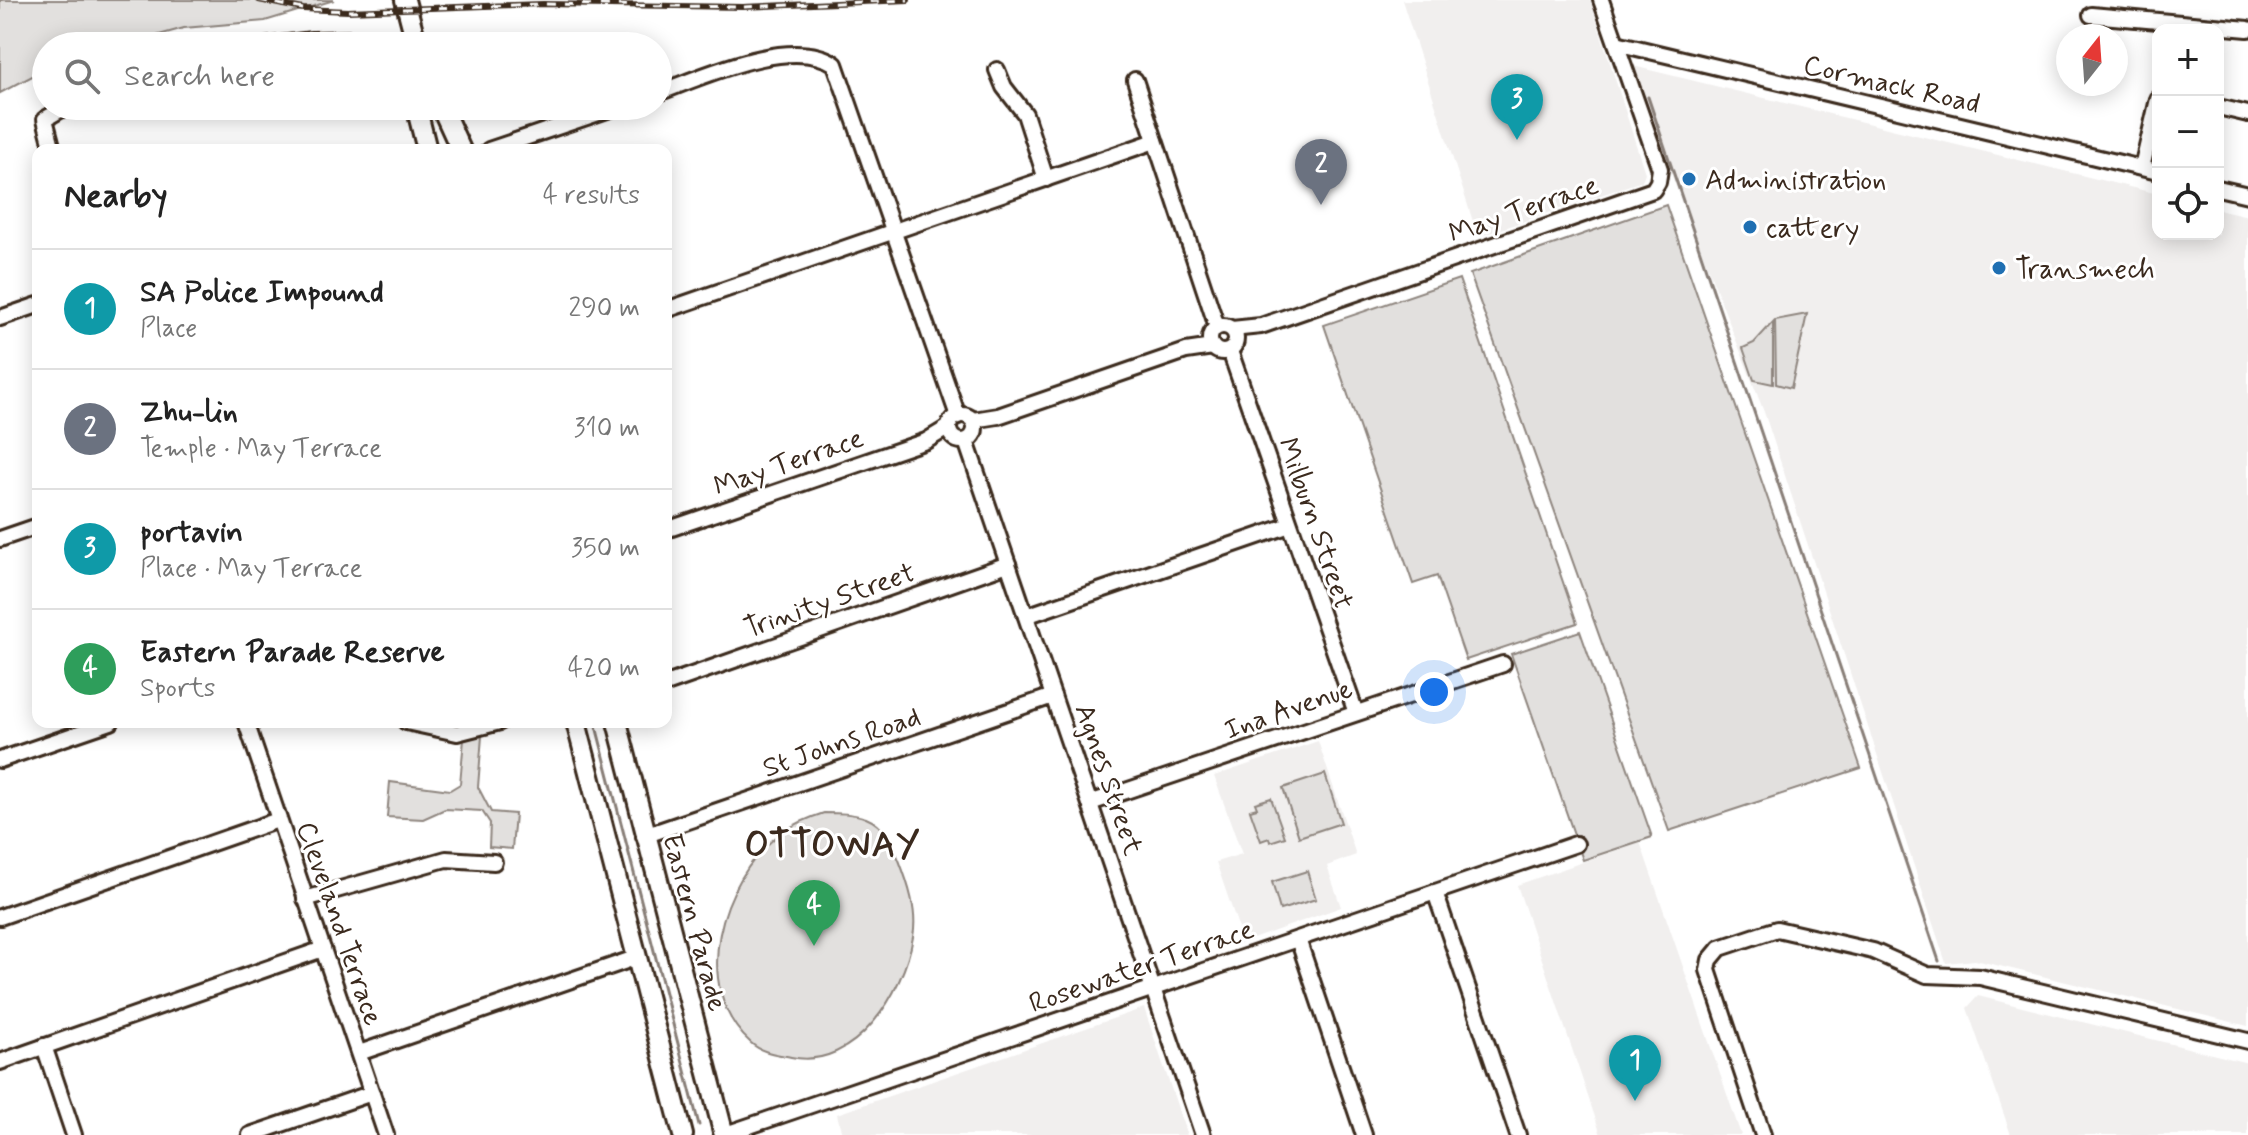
<!DOCTYPE html>
<html lang="en">
<head>
<meta charset="utf-8">
<style>
	body { margin:0; font-family:Mynerve,sans-serif; background:#f6f6f6; color:#222 }
	.controls { position:absolute; right:24px; top:24px; display:grid; overflow:hidden; border-radius:16px; box-shadow:0 4px 20px #0003 }
	.controls button { width:72px; height:72px; display:grid; place-items:center; padding:0; border:0; border-bottom:2px solid #e0e0e0; background:#fff; color:#222; font:40px sans-serif }
	.compass { position:absolute; left:2056px; top:24px; width:72px; height:72px; border-radius:50%; background:#fff; box-shadow:0 4px 20px #0003; rotate:17deg }
	.you { position:absolute; left:1434px; top:692px; width:28px; height:28px; margin:-20px; border:6px solid #fff; border-radius:50%; background:#1a73e8; box-shadow:0 0 0 12px #1a73e833 }
	.badge { display:grid; place-items:center; width:52px; height:52px; border-radius:50%; background:#0b8043; color:#fff; font-size:26px; font-weight:700 }
	.pin { position:absolute; translate:-50% -66px; filter:drop-shadow(0 2px 4px #0008) }
	.pin::after { content:''; position:absolute; top:42px; width:28px; height:24px; background:inherit; clip-path:polygon(0 0,100% 0,50% 100%) }
	.list { margin:0; padding:0; list-style:none }
	h2 { display:flex; justify-content:space-between; align-items:center; height:104px; margin:0; padding:0 32px; font-size:34px }
	h2 small { font-size:26px; font-weight:400; color:#767676 }
	.list li { display:grid; grid-template-columns:52px 1fr auto; gap:24px; align-items:center; box-sizing:border-box; height:120px; padding:0 32px; border-top:2px solid #e0e0e0 }
	.list b { display:block; font-size:30px; white-space:nowrap }
	.list p { margin:0; font-size:26px; white-space:nowrap; color:#767676 }
	.list em { font-size:26px; font-style:normal; color:#767676 }
	.icon { flex:none; width:44px; height:44px; fill:none; stroke:currentColor; stroke-width:2; stroke-linecap:round; stroke-linejoin:round }
	.map { position:relative; flex:none; width:2248px; height:1135px; overflow:hidden }
	.search { position:absolute; background:#fff; box-shadow:0 4px 20px #0003; left:32px; top:32px; width:640px; height:88px; display:flex; align-items:center; gap:20px; box-sizing:border-box; padding:0 28px; border-radius:44px; color:#767676; font-size:30px }
	.panel { position:absolute; background:#fff; box-shadow:0 4px 20px #0003; left:32px; top:144px; width:640px; height:584px; border-radius:16px }
	.map>svg:first-child { display:block }
	.built { fill:#f1efee }
	.green { fill:#e2e0de; stroke:#8e857e; stroke-width:2 }
	.lines { fill:none; stroke-linecap:round; stroke-linejoin:round }
	.stream { stroke:#887e77; stroke-width:3 }
	.minor-casing { stroke:#3b2a1e; stroke-width:20 }
	.major-casing { stroke:#3b2a1e; stroke-width:24 }
	.minor { stroke:#fff; stroke-width:14 }
	.major { stroke:#fff; stroke-width:18 }
	.rail-casing { stroke:#3b2a1e; stroke-width:6 }
	.rail { stroke:#fff; stroke-width:3; stroke-dasharray:9; stroke-linecap:butt }
	.poi-dot { fill:#1f6fb2; stroke:#fff; stroke-width:3 }
	.labels { text-anchor:middle; stroke-width:6; stroke-linejoin:round; paint-order:stroke }
	.street-label { font-size:28px; fill:#3b2a1e; stroke:#fff }
	.poi-label { font-size:28px; fill:#3b2a1e; stroke:#fff; text-anchor:start }
	.district-label { font-size:36px; font-weight:bold; letter-spacing:2px; fill:#3b2a1e; stroke:#fff }
</style>
</head>
<body>
<div class="map">
<svg width="2248" height="1135" viewBox="0 0 2248 1135">
	<rect width="100%" height="100%" fill="#fff"/>
	<filter id="ink" filterUnits="userSpaceOnUse"><feTurbulence type="fractalNoise" baseFrequency=".0125" numOctaves="2"/><feDisplacementMap in="SourceGraphic" scale="16" xChannelSelector="R" yChannelSelector="G"/><feConvolveMatrix kernelMatrix="1 2 1 2 8 2 1 2 1" color-interpolation-filters="sRGB"/></filter>
	<g filter="url(#ink)">
		<!-- built -->
		<g class="built">
			<polygon points="1402,0 1590,0 1645,173 1642,181 1478,237"/>
			<polygon points="1629,65 2158,194 2158,234 2218,234 2218,209 2248,216 2248,1026 1975,960 1946,963 1764,412"/>
			<polygon points="1318,741 1356,855 1327,866 1341,907 1236,945 1238,926 1216,862 1242,854 1214,776"/>
			<polygon points="1640,842 1741,1135 1601,1135 1517,885"/>
			<polygon points="1978,996 2248,1063 2248,1135 2011,1135 1967,1008"/>
			<polygon points="1144,1008 1187,1135 842,1135 837,1114"/>
		</g>
		<!-- green -->
		<g class="green">
			<polygon points="0,0 334,0 265,21 184,28 120,46 46,46 46,69 0,93"/>
			<polygon points="1666,205 1861,768 1669,831 1470,274"/>
			<polygon points="1459,279 1577,623 1466,660 1437,576 1413,584 1324,325"/>
			<polygon points="1807,314 1791,388 1776,384 1775,320"/>
			<polygon points="1773,322 1773,384 1754,380 1743,348 1754,343"/>
			<polygon points="1580,631 1652,837 1583,860 1511,654"/>
			<polygon points="482,736 478,787 491,812 515,814 512,849 489,847 490,823 482,811 445,809 423,819 387,817 390,782 450,790 460,784 464,739"/>
			<polygon points="1325,774 1341,823 1299,837 1283,788"/>
			<polygon points="1271,798 1285,837 1270,842 1269,838 1261,841 1250,810 1257,808 1255,803"/>
			<path d="M 824,813 C 837,813 853,813 866,818 C 884,825 892,843 899,860 C 908,883 918,912 913,937 C 904,991 856,1071 791,1057 C 777,1054 762,1053 751,1043 C 689,988 720,879 780,834 C 794,824 808,818 824,813 Z"/>
			<polygon points="1307,871 1316,899 1280,910 1272,882"/>
		</g>
		<g class="lines">
			<!-- stream -->
			<g class="stream">
				<polyline points="1648,97 1939,961"/>
				<polyline points="595,722 699,1125"/>
			</g>
			<defs>
				<g id="minor">
					<polyline points="2091,15 2248,29"/>
					<polyline points="1616,43 2158,172"/>
					<polyline points="265,46 312,40 379,39"/>
					<polyline points="997,70 1004,87 1025,114 1046,179"/>
					<polyline points="1135,80 1217,327"/>
					<path d="M 658,93 C 702,77 791,35 835,64 L 958,416"/>
					<polyline points="2218,107 2248,114"/>
					<polyline points="53,150 45,119 67,106"/>
					<polyline points="489,150 619,106"/>
					<polyline points="2142,168 2158,99"/>
					<polyline points="2218,188 2248,195"/>
					<polyline points="666,310 1155,141"/>
					<polyline points="0,318 38,305"/>
					<circle cx="1223" cy="339" r="13"/>
					<polyline points="1232,329 1261,326 1653,190 1658,182 1660,169 1601,0"/>
					<polyline points="1230,351 1356,713"/>
					<circle cx="962" cy="428" r="13"/>
					<polyline points="973,420 998,416 1186,351 1213,347"/>
					<polyline points="966,441 1203,1135"/>
					<polyline points="666,530 926,441 949,427"/>
					<polyline points="0,539 38,526"/>
					<polyline points="1026,616 1290,525"/>
					<polyline points="666,684 1008,564"/>
					<polyline points="246,722 386,1135"/>
					<polyline points="406,722 457,733 500,722"/>
					<polyline points="0,760 111,722"/>
					<polyline points="1090,803 1503,664"/>
					<polyline points="644,836 1053,696"/>
					<polyline points="1435,892 1518,1135"/>
					<polyline points="305,899 446,859 494,862"/>
					<polyline points="0,917 278,820"/>
					<polyline points="1298,939 1364,1135"/>
					<polyline points="44,1046 74,1135"/>
					<polyline points="359,1053 635,958"/>
					<polyline points="0,1062 323,949"/>
					<polyline points="250,1135 372,1093"/>
					<polyline points="723,1135 1576,844"/>
					<polyline points="1763,1135 1708,970 1710,960 1720,948 1777,929 1873,951 1927,975 1980,977 2248,1041"/>
				</g>
				<g id="major">
					<polyline points="405,0 417,46"/>
					<polyline points="416,106 427,150"/>
					<polyline points="441,106 461,150"/>
					<polyline points="576,722 683,1135"/>
					<polyline points="617,722 724,1135"/>
				</g>
			</defs>
			<!-- minor casing -->
			<use href="#minor" class="minor-casing"/>
			<!-- major casing -->
			<use href="#major" class="major-casing"/>
			<!-- minor -->
			<use href="#minor" class="minor"/>
			<!-- major -->
			<use href="#major" class="major"/>
			<defs>
				<polyline id="rail" points="259,0 303,9 348,11 543,4 743,7 908,0"/>
			</defs>
			<!-- rail casing -->
			<use href="#rail" class="rail-casing"/>
			<!-- rail -->
			<use href="#rail" class="rail"/>
		</g>
	</g>
	<!-- markers -->
	<g class="poi-dot">
		<circle cx="1689" cy="179" r="8"/>
		<circle cx="1750" cy="227" r="8"/>
		<circle cx="1999" cy="268" r="8"/>
	</g>
	<g class="labels">
		<!-- street labels -->
		<g class="street-label">
			<text transform="translate(1892 83) rotate(13)" y="10">Cormack Road</text>
			<text transform="translate(1523 208) rotate(-19)" y="10">May Terrace</text>
			<text transform="translate(788 461) rotate(-19)" y="10">May Terrace</text>
			<text transform="translate(1317 523) rotate(71)" y="10">Milburn Street</text>
			<text transform="translate(829 599) rotate(-19)" y="10">Trinity Street</text>
			<text transform="translate(1288 708) rotate(-19)" y="10">Ina Avenue</text>
			<text transform="translate(841 741) rotate(-19)" y="10">St Johns Road</text>
			<text transform="translate(1110 779) rotate(71)" y="10">Agnes Street</text>
			<text transform="translate(696 922) rotate(75)" y="10">Eastern Parade</text>
			<text transform="translate(341 923) rotate(71)" y="10">Cleveland Terrace</text>
			<text transform="translate(1141 965) rotate(-19)" y="10">Rosewater Terrace</text>
		</g>
		<!-- poi labels -->
		<g class="poi-label">
			<text x="1705" y="189">Administration</text>
			<text x="1766" y="237">cattery</text>
			<text x="2015" y="278">Transmech</text>
		</g>
		<!-- district labels -->
		<g class="district-label">
			<text x="833" y="856">OTTOWAY</text>
		</g>
	</g>
</svg>
<div class="controls">
<button>+</button>
<button>−</button>
<button><svg class="icon" aria-label="locate" viewBox="0 0 24 24"><circle cx="12" cy="12" r="6"/><path d="M12 2v4M12 18v4M2 12h4M18 12h4"/></svg></button>
</div>
<svg class="compass" viewBox="-18 -18 36 36"><path d="M0-13l5 13h-10z" fill="#e53935"/><path d="M0 13l5-13h-10z" fill="#767676"/></svg>
<div class="you"></div>
<div class="pin badge" style="left:1635px;top:1101px;background:#0f9aa8">1</div>
<div class="pin badge" style="left:1321px;top:205px;background:#6b7280">2</div>
<div class="pin badge" style="left:1517px;top:140px;background:#0f9aa8">3</div>
<div class="pin badge" style="left:814px;top:946px;background:#2e9e5b">4</div>
<div class="search"><svg class="icon" aria-label="search" viewBox="0 0 24 24"><circle cx="10" cy="10" r="6"/><path d="M15 15l6 6"/></svg>Search here</div>
<section class="panel">
<h2>Nearby<small>4 results</small></h2>
<ul class="list">
<li><span class="badge" style="background:#0f9aa8">1</span><div><b>SA Police Impound</b><p>Place</p></div><em>290 m</em></li>
<li><span class="badge" style="background:#6b7280">2</span><div><b>Zhu-lin</b><p>Temple · May Terrace</p></div><em>310 m</em></li>
<li><span class="badge" style="background:#0f9aa8">3</span><div><b>portavin</b><p>Place · May Terrace</p></div><em>350 m</em></li>
<li><span class="badge" style="background:#2e9e5b">4</span><div><b>Eastern Parade Reserve</b><p>Sports</p></div><em>420 m</em></li>
</ul>
</section>
</div>
</body>
</html>
